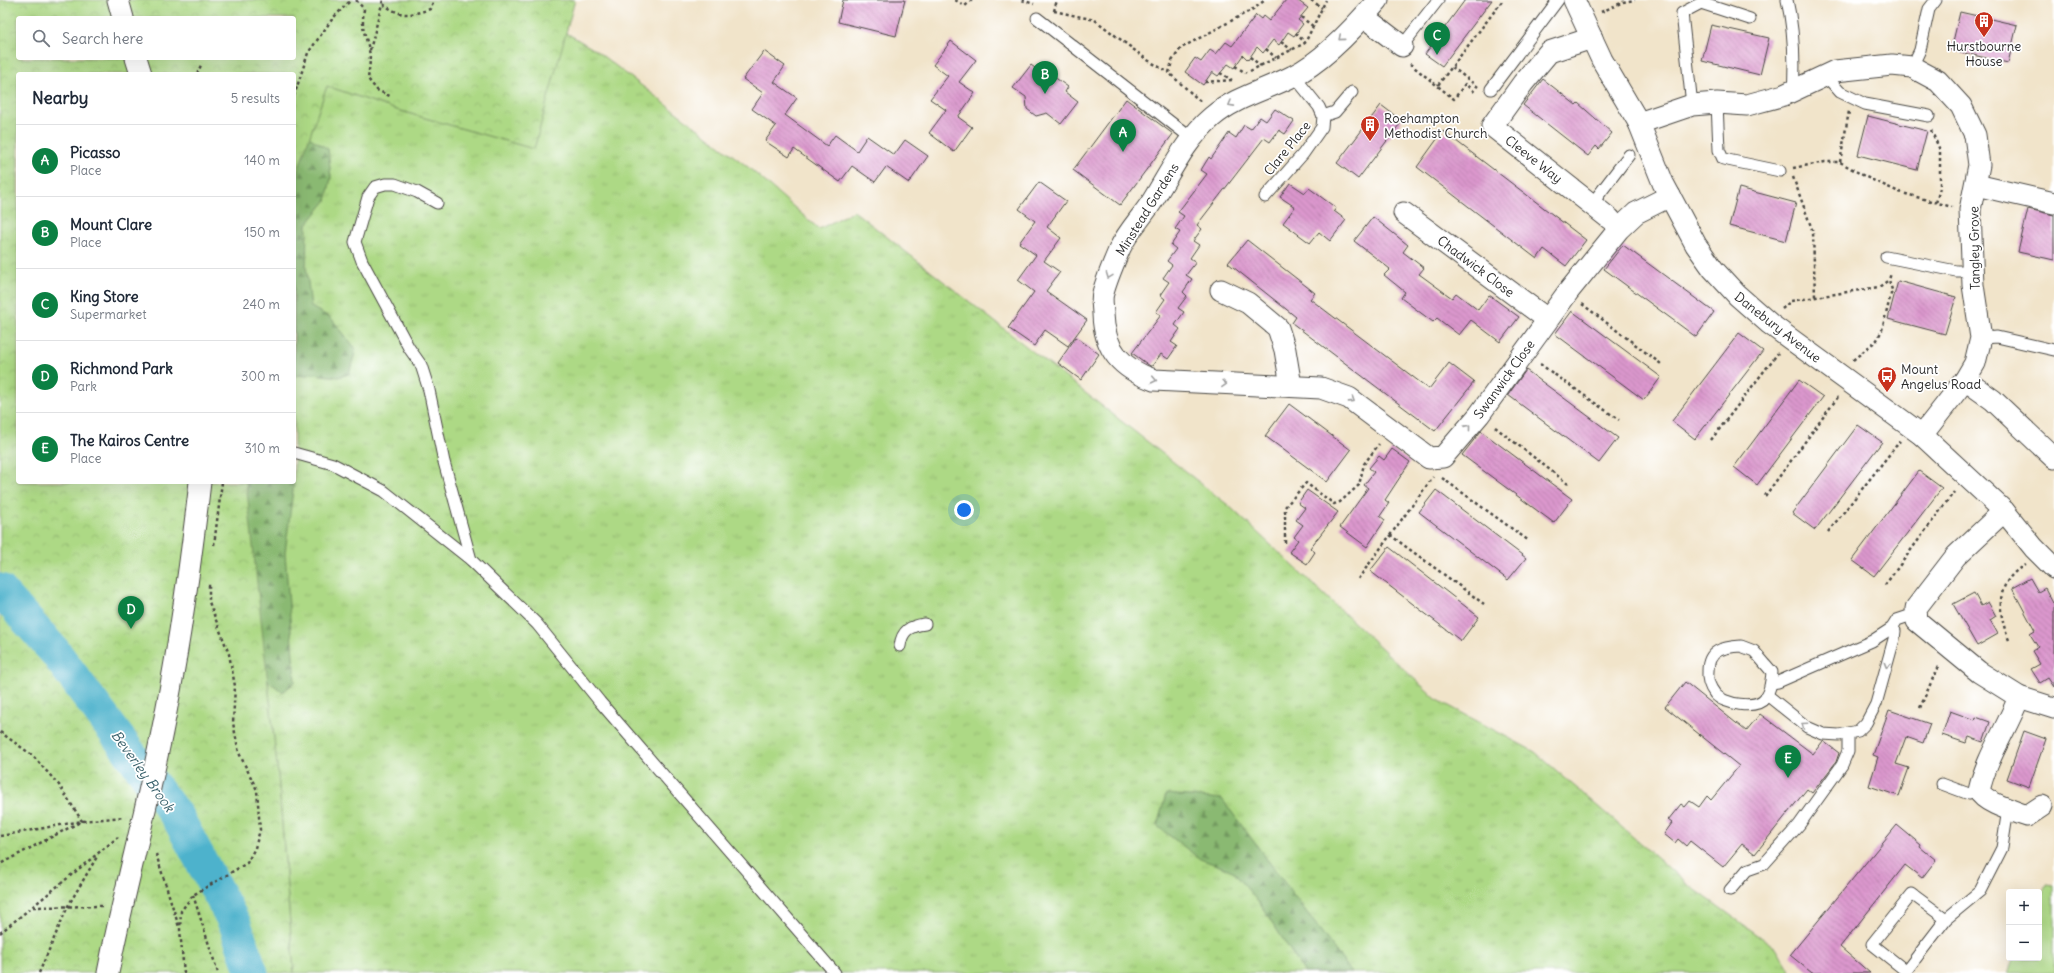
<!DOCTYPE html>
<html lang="en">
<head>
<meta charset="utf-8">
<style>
	body { margin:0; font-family:Delius,sans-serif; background:#f2f2f3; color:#1f2937 }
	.controls { position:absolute; right:12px; bottom:12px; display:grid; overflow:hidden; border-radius:4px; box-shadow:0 4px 16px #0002 }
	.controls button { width:36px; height:36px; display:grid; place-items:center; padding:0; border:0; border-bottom:1px solid #e0e1e3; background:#fff; color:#1f2937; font:20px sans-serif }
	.you { position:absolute; left:964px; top:510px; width:14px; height:14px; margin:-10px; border:3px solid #fff; border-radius:50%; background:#1a73e8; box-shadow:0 0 0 6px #1a73e833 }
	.badge { display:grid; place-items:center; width:26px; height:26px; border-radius:50%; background:#0b8043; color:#fff; font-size:13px; font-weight:700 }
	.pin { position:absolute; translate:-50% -33px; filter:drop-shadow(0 1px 2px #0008) }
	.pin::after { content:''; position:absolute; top:21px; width:14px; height:12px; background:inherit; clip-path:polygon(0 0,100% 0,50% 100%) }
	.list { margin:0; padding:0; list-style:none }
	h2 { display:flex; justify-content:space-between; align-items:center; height:52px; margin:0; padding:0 16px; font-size:17px }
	h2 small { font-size:13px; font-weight:400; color:#747a83 }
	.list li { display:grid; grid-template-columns:26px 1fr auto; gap:12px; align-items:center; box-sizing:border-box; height:72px; padding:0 16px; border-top:1px solid #e0e1e3 }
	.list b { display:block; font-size:15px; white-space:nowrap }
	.list p { margin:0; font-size:13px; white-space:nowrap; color:#747a83 }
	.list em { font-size:13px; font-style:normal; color:#747a83 }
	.icon { flex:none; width:22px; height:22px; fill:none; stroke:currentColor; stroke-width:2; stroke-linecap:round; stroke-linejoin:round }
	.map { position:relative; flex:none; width:2054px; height:973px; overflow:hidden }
	.search { position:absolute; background:#fff; box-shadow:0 4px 16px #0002; left:16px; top:16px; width:280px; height:44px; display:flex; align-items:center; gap:10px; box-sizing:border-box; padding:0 14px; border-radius:4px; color:#747a83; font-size:15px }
	.panel { position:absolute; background:#fff; box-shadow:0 4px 16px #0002; left:16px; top:72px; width:280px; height:412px; border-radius:4px }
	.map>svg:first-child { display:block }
	.grass { fill:url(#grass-tufts); stroke:#6c8258 }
	.forest { fill:url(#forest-firs); stroke:#5a724e }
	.park { fill:url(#park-crowns); stroke:#6c8258; fill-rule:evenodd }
	.garden { fill:#add985; stroke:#6c8258 }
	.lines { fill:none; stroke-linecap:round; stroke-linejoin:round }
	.river { stroke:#4db2cc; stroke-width:33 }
	.building { fill:url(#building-back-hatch) }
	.lane-casing { stroke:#494743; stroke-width:13 }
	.street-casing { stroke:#494743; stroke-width:23 }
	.path { stroke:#494743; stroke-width:2.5; stroke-dasharray:3 3; stroke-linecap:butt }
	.lane { stroke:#fff; stroke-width:11 }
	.street { stroke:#fff; stroke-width:21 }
	.oneway { stroke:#a0a0a0 }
	.labels { text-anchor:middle; stroke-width:3.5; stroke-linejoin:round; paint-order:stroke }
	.poi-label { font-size:13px; fill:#2b2b2b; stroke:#fff; text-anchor:start }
	.street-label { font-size:13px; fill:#2b2b2b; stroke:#fff }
	.water-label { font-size:14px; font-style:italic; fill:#39616b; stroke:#fff }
</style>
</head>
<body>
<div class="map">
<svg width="2054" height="973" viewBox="0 0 2054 973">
	<defs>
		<pattern id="grass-tufts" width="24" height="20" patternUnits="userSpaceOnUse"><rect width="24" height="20" fill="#add985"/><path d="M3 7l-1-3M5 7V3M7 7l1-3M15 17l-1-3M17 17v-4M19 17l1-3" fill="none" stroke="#95ba73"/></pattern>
		<pattern id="forest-firs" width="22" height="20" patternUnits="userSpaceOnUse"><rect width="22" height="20" fill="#8ab972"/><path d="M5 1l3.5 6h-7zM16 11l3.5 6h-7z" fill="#71975e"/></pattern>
		<pattern id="park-crowns" width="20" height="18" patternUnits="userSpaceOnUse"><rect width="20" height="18" fill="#add985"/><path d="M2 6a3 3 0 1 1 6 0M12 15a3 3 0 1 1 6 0" fill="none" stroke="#95ba73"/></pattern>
		<pattern id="building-back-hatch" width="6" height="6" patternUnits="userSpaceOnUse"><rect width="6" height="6" fill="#db97cd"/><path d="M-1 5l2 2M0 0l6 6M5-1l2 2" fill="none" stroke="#b27ba7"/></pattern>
	</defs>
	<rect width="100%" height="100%" fill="#fff"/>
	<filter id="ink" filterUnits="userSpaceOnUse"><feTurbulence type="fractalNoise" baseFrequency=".025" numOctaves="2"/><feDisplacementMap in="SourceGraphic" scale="8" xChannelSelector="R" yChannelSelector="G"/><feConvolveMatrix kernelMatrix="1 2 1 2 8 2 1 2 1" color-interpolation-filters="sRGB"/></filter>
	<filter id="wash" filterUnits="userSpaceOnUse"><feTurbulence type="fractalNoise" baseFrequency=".012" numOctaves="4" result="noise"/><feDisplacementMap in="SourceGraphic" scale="16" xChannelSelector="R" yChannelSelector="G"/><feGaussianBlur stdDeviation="0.9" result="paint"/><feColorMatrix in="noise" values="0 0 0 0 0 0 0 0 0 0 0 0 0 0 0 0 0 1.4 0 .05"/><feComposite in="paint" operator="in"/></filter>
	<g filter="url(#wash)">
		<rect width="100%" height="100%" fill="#f1e4ca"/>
		<!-- grass -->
		<polygon class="grass" points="565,32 595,50 748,167 819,229 854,211 1228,505 1436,699 1535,752 1686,883 1776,948 1791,973 294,973 278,775 246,482 294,482 294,182 327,86 397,110 534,149"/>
		<!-- forest -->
		<g class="forest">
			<polygon points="304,134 328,149 331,178 326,201 307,224 306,266 311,307 331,318 356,349 349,374 338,377 313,374 294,376 294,162"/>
			<polygon points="239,482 294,482 285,553 295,682 283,692 260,675"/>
			<polygon points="1166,794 1222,799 1352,973 1305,973 1262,907 1233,871 1200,859 1157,826"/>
		</g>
		<!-- park -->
		<path class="park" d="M 0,0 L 575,0 L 534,149 L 397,110 L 327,86 L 294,182 L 294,74 L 18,74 L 18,482 L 246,482 L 278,775 L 294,973 L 0,973 ZM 18,18 L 294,18 L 294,58 L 18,58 Z"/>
		<!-- garden -->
		<polygon class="garden" points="2046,885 2054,886 2054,973 2008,973 2014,958 2039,958 2039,901"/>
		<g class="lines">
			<!-- river -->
			<polyline class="river" points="0,590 55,652 178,818 235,924 252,973"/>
		</g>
		<g id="blocks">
			<!-- building -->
			<g class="building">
				<polygon points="843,0 905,0 896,36 838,22"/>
				<polygon points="1286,0 1297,0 1308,8 1298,20 1303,24 1294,36 1288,32 1279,45 1273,40 1263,53 1257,47 1248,60 1243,55 1234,68 1228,64 1218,76 1212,72 1203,85 1185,72 1195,58 1201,62 1210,50 1216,54 1226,42 1232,46 1256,15 1261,19 1263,16 1269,21"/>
				<polygon points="1465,0 1492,0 1442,66 1425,54"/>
				<polygon points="1960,12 2017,25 2008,63 1951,50"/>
				<polygon points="1711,25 1769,38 1760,75 1702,61"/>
				<polygon points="951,41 976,60 959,82 975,93 958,117 972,127 954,152 929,133 946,110 930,99 948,76 933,65"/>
				<polygon points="764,51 785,66 774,82 797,98 785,115 827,146 835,135 857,151 867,136 894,155 905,140 928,156 909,183 886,167 875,182 852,166 840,182 794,149 789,157 765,141 776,126 752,109 763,93 743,79"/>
				<polygon points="1031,65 1044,75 1046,71 1068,87 1065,92 1078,102 1061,124 1047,113 1036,116 1027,109 1026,97 1013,88"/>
				<polygon points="1543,79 1576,105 1578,103 1612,133 1599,149 1596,146 1588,156 1523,105"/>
				<polygon points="1126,99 1173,134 1120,205 1073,170"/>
				<polygon points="1381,105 1402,121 1358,179 1337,163"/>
				<polygon points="1275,109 1294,121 1285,134 1279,130 1270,142 1264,138 1197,225 1202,229 1193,241 1199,245 1190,258 1196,262 1186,275 1192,279 1183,292 1187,296 1178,308 1184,312 1175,325 1180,329 1171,342 1177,346 1168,359 1161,354 1152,366 1150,366 1132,353 1161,315 1156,312 1165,299 1160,295 1169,282 1163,278 1172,265 1167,261 1176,249 1171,245 1180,232 1175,229 1184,216 1178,212 1207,174 1201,170 1209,157 1211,159 1229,133 1236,138 1244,125 1251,129 1260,117 1266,121"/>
				<polygon points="1868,116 1927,131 1917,170 1858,155"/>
				<polygon points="1443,131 1586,240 1566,266 1544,249 1537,259 1417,167"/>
				<polygon points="1039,182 1066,201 1047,227 1061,238 1044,261 1060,272 1046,291 1087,320 1068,346 1045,330 1034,346 1008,328 1034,292 1018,280 1036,255 1019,243 1035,221 1019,209"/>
				<polygon points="1290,183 1305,193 1309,188 1336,208 1334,211 1346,220 1330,241 1319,232 1310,243 1283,223 1295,207 1280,197"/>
				<polygon points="1739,188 1796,203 1786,241 1729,226"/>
				<polygon points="2028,209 2054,215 2054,260 2018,252"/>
				<polygon points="1373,217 1408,245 1403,252 1424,268 1419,274 1452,298 1456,293 1478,310 1489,295 1519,317 1500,342 1471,320 1459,335 1437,318 1433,322 1401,298 1405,292 1384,275 1390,269 1354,241"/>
				<polygon points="1247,240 1315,293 1310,299 1429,389 1449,363 1474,382 1435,431 1292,323 1296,317 1228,263"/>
				<polygon points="1623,245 1714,312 1696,337 1604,269"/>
				<polygon points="1898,281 1956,297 1945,334 1888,319"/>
				<polygon points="1572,311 1661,377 1644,400 1555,334"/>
				<polygon points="1739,333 1763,351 1695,439 1672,421"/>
				<polygon points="1076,337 1099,354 1081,380 1058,363"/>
				<polygon points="1526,370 1618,438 1599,463 1508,395"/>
				<polygon points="1799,380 1823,397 1757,485 1734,467"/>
				<polygon points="1289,404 1351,450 1327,482 1265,436"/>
				<polygon points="1858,425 1882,442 1815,530 1792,513"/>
				<polygon points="1481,431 1572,499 1554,523 1462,455"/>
				<polygon points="1392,449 1410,462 1385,500 1389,503 1380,516 1385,520 1367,547 1340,527 1368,488 1364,485 1374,472 1369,468 1379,456 1384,460"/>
				<polygon points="1919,471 1942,488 1874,576 1852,560"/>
				<polygon points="1307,490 1338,512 1310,548 1315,552 1307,564 1289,552 1298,540 1294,537 1303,525 1296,520 1305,508 1298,503"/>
				<polygon points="1436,490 1526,558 1508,580 1419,512"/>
				<polygon points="1389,547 1479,617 1461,641 1370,571"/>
				<polygon points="2030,578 2038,592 2045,588 2054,605 2054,687 2048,678 2040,683 2031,669 2040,664 2032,651 2038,647 2030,634 2035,631 2012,588"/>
				<polygon points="1974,593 1981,606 1988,602 1996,616 1990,620 1998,634 1977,646 1953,604"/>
				<polygon points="1685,682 1746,731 1760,714 1813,754 1823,741 1839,753 1836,762 1812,793 1807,789 1755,854 1742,844 1723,867 1690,841 1686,846 1678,839 1675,843 1664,834 1672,823 1668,820 1681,804 1685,807 1690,801 1699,807 1707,796 1711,800 1739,766 1665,707"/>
				<polygon points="1889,710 1930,724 1923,743 1906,737 1896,764 1909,768 1899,796 1869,786 1878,757 1873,755"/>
				<polygon points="1950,711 1975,720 1976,717 1990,722 1983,742 1969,737 1966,743 1942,735"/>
				<polygon points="2024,731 2046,739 2029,787 2007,779"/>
				<polygon points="1897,825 1921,845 1920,847 1936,860 1922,878 1905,865 1840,947 1870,973 1812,973 1790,955"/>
			</g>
		</g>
	</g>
	<g filter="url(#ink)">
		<use href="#blocks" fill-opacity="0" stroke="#494743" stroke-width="1"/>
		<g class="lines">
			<defs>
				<g id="lane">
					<path d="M 1787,0 C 1794,30 1795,62 1793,93"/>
					<polyline points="1037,18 1191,138"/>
					<polyline points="1402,46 1438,0"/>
					<polyline points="1912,67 1920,50 1929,9 1936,0"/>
					<polyline points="1826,76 1840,92 1865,104 1929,116"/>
					<polyline points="1491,89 1558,0"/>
					<polyline points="1717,103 1719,150 1723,159 1780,171"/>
					<polyline points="1692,105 1682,13 1701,3 1750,19"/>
					<polyline points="1323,116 1335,112 1352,92"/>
					<polyline points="1265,197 1303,154 1322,127 1323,116 1319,107 1294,76"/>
					<polyline points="437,203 417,192 395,184 385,184 375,187 368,197 355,242 362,261 409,348 421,365 429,390 444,462 471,560"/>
					<polyline points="1591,205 1629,155"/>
					<polyline points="1886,257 1956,271 1972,271"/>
					<polyline points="1981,338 1997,337 2054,350"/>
					<polyline points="294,453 333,464 384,491 471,560 537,624 600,702 835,973"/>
					<path d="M 900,646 C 902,630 910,626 925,624"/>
					<path d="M 1741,646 L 1754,651 L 1772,672 C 1771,681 1771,690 1765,698 C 1756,710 1723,704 1715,694 C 1709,686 1707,680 1708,671 C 1708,650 1723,647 1741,646 Z"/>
					<polyline points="1771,683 1778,682 1872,641 1892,628 1897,620 1915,614"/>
					<polyline points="1767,695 1807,727 1823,734 1839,735 1858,731 1866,723 1876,704 1894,639 1895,631 1892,628"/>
					<polyline points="1942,784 1969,794 1979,791"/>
					<polyline points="1730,890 1747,870 1764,864 1799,825 1842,765 1848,751 1848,733"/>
					<polyline points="1946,919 1912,894 1872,944 1906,971 1946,919 1980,891 2002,848 2008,809"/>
				</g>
				<g id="street">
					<polyline points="118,0 123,18"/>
					<path d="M 1378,0 C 1356,26 1324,61 1293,76 C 1266,90 1235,97 1212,117 C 1186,139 1171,171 1153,200 C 1143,216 1128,231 1120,248 C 1114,262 1107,278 1103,293 C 1101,299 1103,308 1103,314 C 1104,350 1122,369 1154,380 L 1321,388 L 1349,398 L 1429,458 L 1443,457 L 1479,415 L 1568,292 L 1619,229 L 1636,213 L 1670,196"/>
					<polyline points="1574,0 1602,60 1639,123 1663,183 1696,245 1713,269 1737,295 1770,324 1922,435 2004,511 2034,548 2054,568"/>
					<polyline points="1364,17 1402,46"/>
					<polyline points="1592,38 1549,52 1523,83 1492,126 1610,219"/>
					<polyline points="136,58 141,74"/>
					<polyline points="1639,123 1692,105 1717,103 1747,105 1784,95 1835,71 1892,65 1912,67 1938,81 1961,106 1975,135 1979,165 1970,210 1973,285 1981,338 1975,363 1965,380 1922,435"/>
					<polyline points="1976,185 2054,203"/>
					<polyline points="1404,213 1547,319"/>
					<polyline points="1221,290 1248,303 1278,328 1285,350 1291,386"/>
					<polyline points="1965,380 1993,400 2054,458"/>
					<polyline points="2004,511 1956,556 1916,608 1917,621 1979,672 2019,697 2054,708"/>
					<path d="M 2019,697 C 2007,729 1986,758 1979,791 C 1985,803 2014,811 2027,816 L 2042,806"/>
					<path d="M 108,973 C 123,896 144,820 160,742 C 178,656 190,569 200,482"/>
				</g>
			</defs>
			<!-- lane casing -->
			<use href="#lane" class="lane-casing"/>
			<!-- street casing -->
			<use href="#street" class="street-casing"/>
			<!-- path -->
			<g class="path">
				<path d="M 356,0 L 364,9 C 361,32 365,31 369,50 C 371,59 369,70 368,79 L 377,90 L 392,97"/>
				<polyline points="955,0 965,6 972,0"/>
				<polyline points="1022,0 1034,4"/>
				<polyline points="1311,0 1322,8"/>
				<path d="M 383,4 C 401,17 409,16 430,9 L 434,0"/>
				<polyline points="1054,11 1095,20 1146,59 1169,73"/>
				<polyline points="1054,11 1057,0"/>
				<polyline points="1601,12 1623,2 1635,0"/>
				<polyline points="1301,17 1314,27"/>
				<polyline points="1296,33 1305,43"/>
				<polyline points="1281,42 1292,50"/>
				<polyline points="1266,49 1276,58"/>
				<polyline points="370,50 383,0"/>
				<polyline points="1250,57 1261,66"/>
				<polyline points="1410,64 1454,99 1465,84 1476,93"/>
				<polyline points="1235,66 1246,73"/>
				<polyline points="1452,67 1478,87"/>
				<polyline points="1250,71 1305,43 1326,0"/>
				<polyline points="1220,73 1232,80"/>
				<polyline points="197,74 202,63"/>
				<polyline points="1205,82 1232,80"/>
				<polyline points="1438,85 1503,0"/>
				<polyline points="294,96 308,53 333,18 351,0"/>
				<polyline points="1200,101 1169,73 1172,61 1181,48 1255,8 1265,0"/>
				<polyline points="1931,130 1940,150 1940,188 1936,203"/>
				<polyline points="1840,162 1849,111"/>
				<polyline points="1793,168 1825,162 1840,162 1866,177 1899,192 1952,207"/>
				<polyline points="1793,177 1813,232 1815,297"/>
				<polyline points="1582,304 1661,364"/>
				<polyline points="1782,309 1791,301 1879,287 1889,280"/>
				<polyline points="1853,360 1877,340 1882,330 1892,290 1889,280 1891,273"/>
				<polyline points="1540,364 1619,420"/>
				<polyline points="1495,427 1568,484"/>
				<polyline points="1711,440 1778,353"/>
				<polyline points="1442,478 1529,541"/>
				<polyline points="1765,496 1838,397"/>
				<polyline points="1828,532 1900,441"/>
				<polyline points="1390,535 1484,604"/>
				<polyline points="1285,543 1285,507 1306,483 1334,504 1340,502 1359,485 1364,464 1379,444"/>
				<polyline points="214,545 222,482"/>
				<polyline points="1358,579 1433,477"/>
				<polyline points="1885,585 1954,492"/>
				<path d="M 2009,640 C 1997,611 1995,582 2025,565"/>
				<polyline points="1920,708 1939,664"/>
				<polyline points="0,732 32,755 59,785 82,821 0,864"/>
				<polyline points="0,836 82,821 124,817"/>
				<polyline points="156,854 179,927"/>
				<polyline points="193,895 218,973"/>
				<polyline points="33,907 102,906"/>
				<polyline points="0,933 118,837"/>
				<polyline points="39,973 68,906 98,855"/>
				<polyline points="184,973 180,930 181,911 193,895 247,863 255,848 260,830 257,790 239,753 233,723 235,686 229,654 209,602 209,582"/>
			</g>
			<!-- lane -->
			<use href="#lane" class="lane"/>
			<!-- street -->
			<use href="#street" class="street"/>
		</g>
		<!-- one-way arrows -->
		<defs><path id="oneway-chevron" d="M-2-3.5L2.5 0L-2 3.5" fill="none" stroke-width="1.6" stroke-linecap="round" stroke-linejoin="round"/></defs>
		<g class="oneway">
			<use href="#oneway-chevron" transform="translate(1341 38) rotate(139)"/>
			<use href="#oneway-chevron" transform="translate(1231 104) rotate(151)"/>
			<use href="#oneway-chevron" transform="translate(1109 276) rotate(111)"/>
			<use href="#oneway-chevron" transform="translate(1154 380) rotate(12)"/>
			<use href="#oneway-chevron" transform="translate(1224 384) rotate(2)"/>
			<use href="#oneway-chevron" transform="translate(1352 400) rotate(33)"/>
			<use href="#oneway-chevron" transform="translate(1468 427) rotate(-51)"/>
			<use href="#oneway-chevron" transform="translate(1887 665) rotate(106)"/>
			<use href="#oneway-chevron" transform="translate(1804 725) rotate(-145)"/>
		</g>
	</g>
	<!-- icons -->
	<defs>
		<symbol id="building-pin" viewBox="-11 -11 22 30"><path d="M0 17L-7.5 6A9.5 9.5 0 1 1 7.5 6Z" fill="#c8321e" stroke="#fff"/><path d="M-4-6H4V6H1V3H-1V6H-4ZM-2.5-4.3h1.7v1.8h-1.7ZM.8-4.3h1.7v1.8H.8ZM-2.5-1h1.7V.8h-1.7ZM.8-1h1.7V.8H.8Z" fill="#fff"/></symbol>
		<symbol id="bus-pin" viewBox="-11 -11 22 30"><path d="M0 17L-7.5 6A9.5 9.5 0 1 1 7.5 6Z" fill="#c8321e" stroke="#fff"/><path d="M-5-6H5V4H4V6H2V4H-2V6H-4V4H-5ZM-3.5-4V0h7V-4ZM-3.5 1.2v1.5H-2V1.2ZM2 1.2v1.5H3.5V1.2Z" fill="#fff"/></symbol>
	</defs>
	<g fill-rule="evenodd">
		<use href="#building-pin" x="1973" y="10" width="22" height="30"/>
		<use href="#building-pin" x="1359" y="114" width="22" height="30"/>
		<use href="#bus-pin" x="1876" y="365" width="22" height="30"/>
	</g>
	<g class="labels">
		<!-- poi labels -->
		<g class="poi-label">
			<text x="1984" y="51" text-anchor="middle">Hurstbourne<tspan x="1984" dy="15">House</tspan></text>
			<text x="1384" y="123">Roehampton<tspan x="1384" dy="15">Methodist Church</tspan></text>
			<text x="1901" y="374">Mount<tspan x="1901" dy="15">Angelus Road</tspan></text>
		</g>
		<!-- street labels -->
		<g class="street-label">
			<text transform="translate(1287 148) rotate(-51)" y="5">Clare Place</text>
			<text transform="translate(1534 159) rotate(38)" y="5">Cleeve Way</text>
			<text transform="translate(1147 209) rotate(-58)" y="5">Minstead Gardens</text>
			<text transform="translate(1974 248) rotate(-91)" y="5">Tangley Grove</text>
			<text transform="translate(1476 266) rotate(37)" y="5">Chadwick Close</text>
			<text transform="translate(1778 327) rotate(38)" y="5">Danebury Avenue</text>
			<text transform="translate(1504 379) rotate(-54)" y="5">Swanwick Close</text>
		</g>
		<!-- water labels -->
		<g class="water-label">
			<text transform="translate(143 771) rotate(54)" y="5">Beverley Brook</text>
		</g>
	</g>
</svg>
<div class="controls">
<button>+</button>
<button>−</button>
</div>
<div class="you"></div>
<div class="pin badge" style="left:1123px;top:152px">A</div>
<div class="pin badge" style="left:1045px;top:94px">B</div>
<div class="pin badge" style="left:1437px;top:55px">C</div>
<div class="pin badge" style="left:131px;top:629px">D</div>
<div class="pin badge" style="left:1788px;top:778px">E</div>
<div class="search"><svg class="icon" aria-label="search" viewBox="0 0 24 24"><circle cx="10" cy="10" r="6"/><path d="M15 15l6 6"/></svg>Search here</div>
<section class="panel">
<h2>Nearby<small>5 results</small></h2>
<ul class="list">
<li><span class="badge">A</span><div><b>Picasso</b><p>Place</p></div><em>140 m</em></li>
<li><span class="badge">B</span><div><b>Mount Clare</b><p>Place</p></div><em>150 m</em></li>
<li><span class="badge">C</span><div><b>King Store</b><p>Supermarket</p></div><em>240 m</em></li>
<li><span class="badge">D</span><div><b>Richmond Park</b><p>Park</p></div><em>300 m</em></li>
<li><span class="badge">E</span><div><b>The Kairos Centre</b><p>Place</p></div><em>310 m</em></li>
</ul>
</section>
</div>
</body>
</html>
